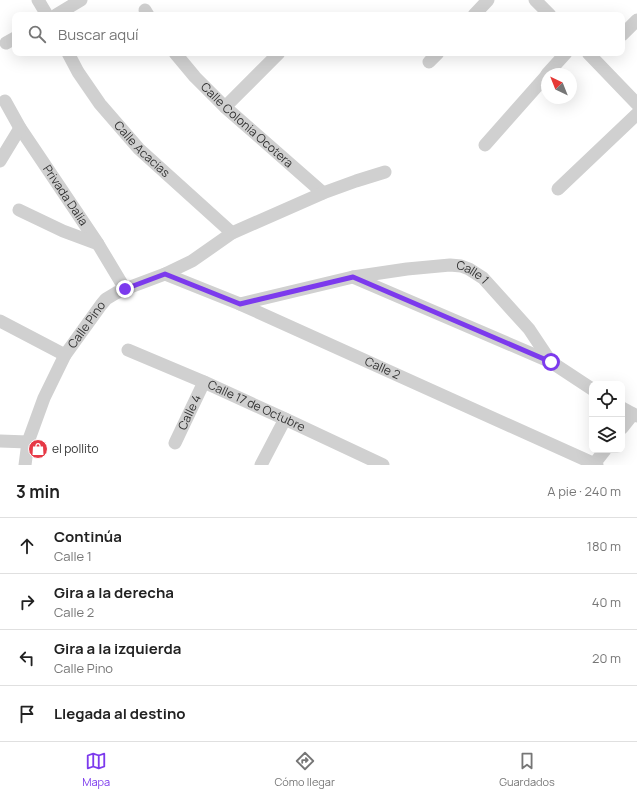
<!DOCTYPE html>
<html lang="es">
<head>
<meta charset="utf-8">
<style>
	body { margin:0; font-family:Manrope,sans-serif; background:#f6f6f6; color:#222 }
	.controls { position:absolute; right:12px; bottom:12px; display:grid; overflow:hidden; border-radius:8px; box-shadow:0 4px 16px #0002 }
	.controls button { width:36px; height:36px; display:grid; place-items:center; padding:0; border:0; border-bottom:1px solid #e0e0e0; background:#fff; color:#222; font:20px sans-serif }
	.compass { position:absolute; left:541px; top:68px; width:36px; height:36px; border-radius:50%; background:#fff; box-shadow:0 4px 16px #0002; rotate:317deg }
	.stop { position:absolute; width:12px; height:12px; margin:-9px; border:3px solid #7c3aed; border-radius:50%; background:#fff }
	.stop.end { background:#7c3aed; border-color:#fff; box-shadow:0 1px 4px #0008 }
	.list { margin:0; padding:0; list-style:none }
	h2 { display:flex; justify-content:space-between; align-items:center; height:52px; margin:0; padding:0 16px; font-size:17px }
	h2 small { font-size:13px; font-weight:400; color:#767676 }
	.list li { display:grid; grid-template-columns:26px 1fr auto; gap:12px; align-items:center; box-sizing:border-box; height:56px; padding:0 16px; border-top:1px solid #e0e0e0 }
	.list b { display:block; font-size:15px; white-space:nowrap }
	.list p { margin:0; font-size:13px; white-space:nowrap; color:#767676 }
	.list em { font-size:13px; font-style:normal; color:#767676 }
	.icon { flex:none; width:22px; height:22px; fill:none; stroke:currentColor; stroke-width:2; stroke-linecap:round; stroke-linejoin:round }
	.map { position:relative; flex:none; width:637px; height:465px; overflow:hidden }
	.search { position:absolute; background:#fff; box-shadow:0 4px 16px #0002; left:12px; right:12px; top:12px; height:44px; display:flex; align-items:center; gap:10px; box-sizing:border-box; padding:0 14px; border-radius:8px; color:#767676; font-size:15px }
	.sheet { height:276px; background:#fff }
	nav { display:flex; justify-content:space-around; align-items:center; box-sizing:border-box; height:56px; border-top:1px solid #e0e0e0; background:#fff; font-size:11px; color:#767676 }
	nav a { display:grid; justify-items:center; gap:2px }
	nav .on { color:#7c3aed }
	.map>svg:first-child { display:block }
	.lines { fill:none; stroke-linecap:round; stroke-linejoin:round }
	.minor { stroke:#d0d0d0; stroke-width:13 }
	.route { stroke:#7c3aed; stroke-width:5 }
	.labels { text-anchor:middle; stroke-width:4; stroke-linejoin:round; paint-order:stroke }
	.street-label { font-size:12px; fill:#333; stroke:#fff }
	.poi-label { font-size:12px; fill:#333; stroke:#fff; text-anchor:start }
</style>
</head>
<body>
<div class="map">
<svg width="637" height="465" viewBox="0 0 637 465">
	<rect width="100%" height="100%" fill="#fff"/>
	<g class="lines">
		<!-- minor -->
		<g class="minor">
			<polyline points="38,0 47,15"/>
			<polyline points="535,0 550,15"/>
			<polyline points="145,10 148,15"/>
			<polyline points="56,15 81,0"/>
			<polyline points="474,15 488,0"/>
			<polyline points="622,35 637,20"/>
			<polyline points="6,43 15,38"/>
			<path id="s1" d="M 68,53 L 78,72 L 100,104 L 139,149 L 232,233"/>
			<path id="s2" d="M 175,53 L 195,77 L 225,107 L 323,193"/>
			<polyline points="588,53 637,104"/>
			<polyline points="429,62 438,53"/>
			<polyline points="547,74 566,53"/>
			<path id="s3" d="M 5,101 L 20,128 L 98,244 L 125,289"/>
			<polyline points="225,107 279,53"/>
			<polyline points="485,145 547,75"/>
			<polyline points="0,161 20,128"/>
			<polyline points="558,189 637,114"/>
			<polyline points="19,210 63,231 98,244"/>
			<path id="s4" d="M 165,274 L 240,304 L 597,465"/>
			<polyline points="353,277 551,362"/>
			<path id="s5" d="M 240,304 L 353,277 L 407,269 L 450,265 L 461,266 L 469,269 L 483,278 L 529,329 L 551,362 L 592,389"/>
			<polyline points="0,321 65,355"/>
			<path id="s6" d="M 128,350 L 204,382 L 285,419 L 383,465"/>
			<polyline points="622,408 633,414 637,416"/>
			<polyline points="622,428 633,414"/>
			<polyline points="0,441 28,442"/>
			<path id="s7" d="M 175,443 L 204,382"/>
			<polyline points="594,464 605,450"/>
			<path id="s8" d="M 25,465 L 28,442 L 44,398 L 65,355 L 101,305 L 106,299 L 116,293 L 125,289 L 165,274 L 192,261 L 232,233 L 323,193 L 356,181 L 385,172"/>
			<polyline points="261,465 285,419"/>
		</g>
	</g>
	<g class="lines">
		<!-- route -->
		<polyline class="route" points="125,289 165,274 240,304 353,277 551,362"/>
	</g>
	<!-- icons -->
	<defs>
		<symbol id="shop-disc" viewBox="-11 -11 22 22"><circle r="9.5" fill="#e63946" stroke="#fff"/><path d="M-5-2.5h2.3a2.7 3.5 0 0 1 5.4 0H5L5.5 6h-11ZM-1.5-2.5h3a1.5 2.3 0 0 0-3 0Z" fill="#fff"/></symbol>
	</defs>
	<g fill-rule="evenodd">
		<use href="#shop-disc" x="27" y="438" width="22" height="22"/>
	</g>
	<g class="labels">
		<!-- street labels -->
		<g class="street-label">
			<text dy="4" stroke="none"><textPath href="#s2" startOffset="102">Calle Colonia Ocotera</textPath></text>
			<text dy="4" stroke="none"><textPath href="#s1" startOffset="122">Calle Acacias</textPath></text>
			<text dy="4" stroke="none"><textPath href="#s3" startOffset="112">Privada Dalia</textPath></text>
			<text dy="4" stroke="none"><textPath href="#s5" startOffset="238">Calle 1</textPath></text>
			<text dy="4" stroke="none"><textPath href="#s8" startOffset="155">Calle Pino</textPath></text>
			<text dy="4" stroke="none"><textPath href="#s4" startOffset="237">Calle 2</textPath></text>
			<text dy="4" stroke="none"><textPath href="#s6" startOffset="140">Calle 17 de Octubre</textPath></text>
			<text dy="4" stroke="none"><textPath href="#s7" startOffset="34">Calle 4</textPath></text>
		</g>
		<!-- poi labels -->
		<g class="poi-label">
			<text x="52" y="453">el pollito</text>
		</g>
	</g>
</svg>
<div class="controls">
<button><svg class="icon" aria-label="locate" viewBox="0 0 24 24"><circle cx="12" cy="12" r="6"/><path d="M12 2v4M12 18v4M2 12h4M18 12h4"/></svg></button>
<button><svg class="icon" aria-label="layers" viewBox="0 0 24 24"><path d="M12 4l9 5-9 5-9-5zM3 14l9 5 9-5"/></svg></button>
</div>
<svg class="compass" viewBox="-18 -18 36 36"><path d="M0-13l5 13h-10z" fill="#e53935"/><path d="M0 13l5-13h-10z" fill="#767676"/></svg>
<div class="stop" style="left:551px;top:362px"></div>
<div class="stop end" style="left:125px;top:289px"></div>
<div class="search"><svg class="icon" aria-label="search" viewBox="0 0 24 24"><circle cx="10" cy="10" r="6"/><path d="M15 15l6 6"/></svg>Buscar aquí</div>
</div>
<section class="sheet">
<h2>3 min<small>A pie · 240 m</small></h2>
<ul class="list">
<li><svg class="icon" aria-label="ahead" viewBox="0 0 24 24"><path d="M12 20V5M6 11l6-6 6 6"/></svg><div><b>Continúa</b><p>Calle 1</p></div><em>180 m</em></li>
<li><svg class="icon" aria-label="right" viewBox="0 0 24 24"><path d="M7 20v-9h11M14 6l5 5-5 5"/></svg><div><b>Gira a la derecha</b><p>Calle 2</p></div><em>40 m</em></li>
<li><svg class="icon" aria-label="left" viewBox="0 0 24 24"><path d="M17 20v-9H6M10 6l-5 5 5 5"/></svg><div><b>Gira a la izquierda</b><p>Calle Pino</p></div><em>20 m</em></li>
<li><svg class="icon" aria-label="arrive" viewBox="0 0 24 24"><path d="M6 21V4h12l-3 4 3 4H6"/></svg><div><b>Llegada al destino</b></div></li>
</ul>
</section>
<nav>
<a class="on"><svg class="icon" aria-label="map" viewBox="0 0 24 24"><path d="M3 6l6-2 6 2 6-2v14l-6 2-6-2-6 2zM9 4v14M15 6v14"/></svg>Mapa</a>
<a><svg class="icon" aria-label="directions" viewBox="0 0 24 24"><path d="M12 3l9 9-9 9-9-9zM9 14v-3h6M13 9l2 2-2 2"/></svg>Cómo llegar</a>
<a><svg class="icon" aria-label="saved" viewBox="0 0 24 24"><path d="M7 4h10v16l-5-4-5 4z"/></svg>Guardados</a>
</nav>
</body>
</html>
